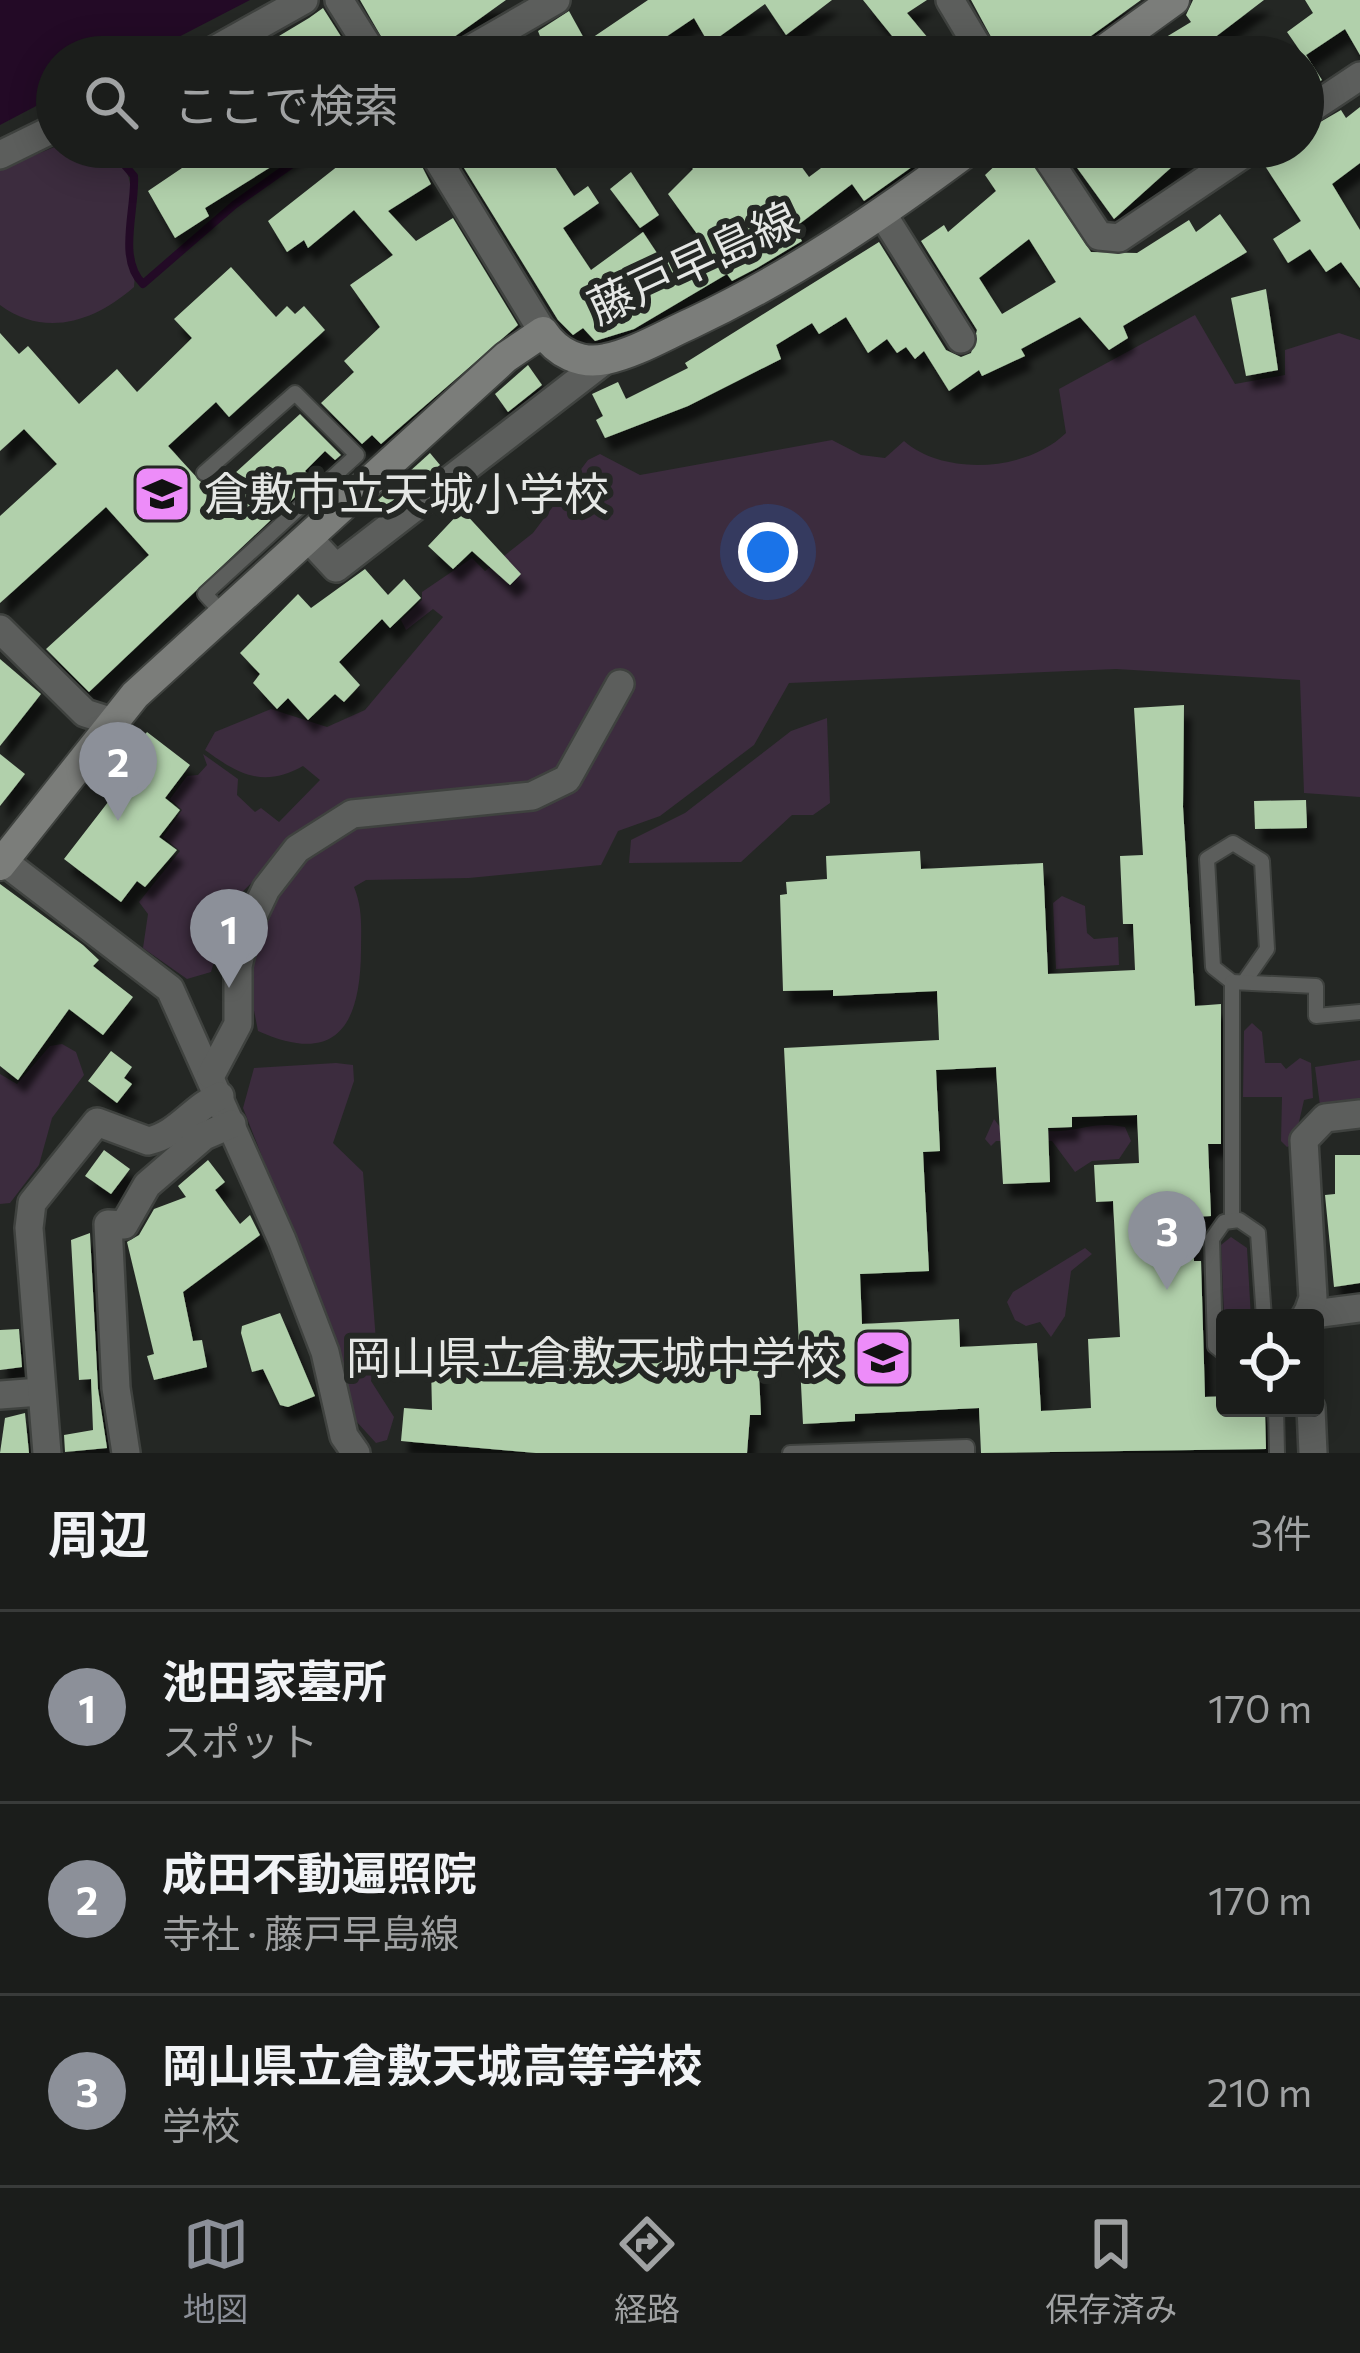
<!DOCTYPE html>
<html lang="ja">
<head>
<meta charset="utf-8">
<style>
	body { margin:0; font-family:Commissioner,"Noto Sans JP",sans-serif; background:#282a28; color:#f1f3f6 }
	.controls { position:absolute; right:36px; bottom:36px; display:grid; overflow:hidden; border-radius:12px; box-shadow:0 6px 30px #0003 }
	.controls button { width:108px; height:108px; display:grid; place-items:center; padding:0; border:0; border-bottom:3px solid #393b3a; background:#1b1d1b; color:#f1f3f6; font:60px sans-serif }
	.you { position:absolute; left:768px; top:552px; width:42px; height:42px; margin:-30px; border:9px solid #fff; border-radius:50%; background:#1a73e8; box-shadow:0 0 0 18px #1a73e833 }
	.badge { display:grid; place-items:center; width:78px; height:78px; border-radius:50%; background:#8c9099; color:#fff; font-size:39px; font-weight:700 }
	.pin { position:absolute; translate:-50% -99px; filter:drop-shadow(0 3px 6px #0008) }
	.pin::after { content:''; position:absolute; top:63px; width:42px; height:36px; background:inherit; clip-path:polygon(0 0,100% 0,50% 100%) }
	.list { margin:0; padding:0; list-style:none }
	h2 { display:flex; justify-content:space-between; align-items:center; height:156px; margin:0; padding:0 48px; font-size:51px }
	h2 small { font-size:39px; font-weight:400; color:#a0a2a3 }
	.list li { display:grid; grid-template-columns:78px 1fr auto; gap:36px; align-items:center; box-sizing:border-box; height:192px; padding:0 48px; border-top:3px solid #393b3a }
	.list b { display:block; font-size:45px; white-space:nowrap }
	.list p { margin:0; font-size:39px; white-space:nowrap; color:#a0a2a3 }
	.list em { font-size:39px; font-style:normal; color:#a0a2a3 }
	.icon { flex:none; width:66px; height:66px; fill:none; stroke:currentColor; stroke-width:2; stroke-linecap:round; stroke-linejoin:round }
	.map { position:relative; flex:none; width:1360px; height:1453px; overflow:hidden }
	.search { position:absolute; background:#1b1d1b; box-shadow:0 6px 30px #0003; left:36px; right:36px; top:36px; height:132px; display:flex; align-items:center; gap:30px; box-sizing:border-box; padding:0 42px; border-radius:66px; color:#a0a2a3; font-size:45px }
	.sheet { height:732px; background:#1b1d1b }
	nav { display:flex; justify-content:space-around; align-items:center; box-sizing:border-box; height:168px; border-top:3px solid #393b3a; background:#1b1d1b; font-size:33px; color:#a0a2a3 }
	nav a { display:grid; justify-items:center; gap:6px }
	nav .on { color:#8c9099 }
	.map>svg:first-child { display:block }
	.green { fill:#3c2c3e }
	.water { fill:#230a26 }
	.lines { fill:none; stroke-linecap:round; stroke-linejoin:round }
	.stream { stroke:#230a26; stroke-width:8 }
	.building { fill:#b1d0ab; fill-rule:evenodd; filter:url(#shadow) }
	.lane-casing { stroke:#3f423f; stroke-width:18 }
	.street-casing { stroke:#3f423f; stroke-width:32 }
	.secondary-casing { stroke:#3f423f; stroke-width:34 }
	.lane { stroke:#5c5e5c; stroke-width:14 }
	.street { stroke:#5c5e5c; stroke-width:27 }
	.secondary { stroke:#7b7d7a; stroke-width:30 }
	.labels { text-anchor:middle; stroke-width:12; stroke-linejoin:round; paint-order:stroke }
	.street-label { font-size:45px; fill:#e5e7e5; stroke:#242724 }
	.poi-label { font-size:45px; fill:#e5e7e5; stroke:#242724; text-anchor:start }
</style>
</head>
<body>
<div class="map">
<svg width="1360" height="1453" viewBox="0 0 1360 1453">
	<defs>
		<filter id="shadow"><feDropShadow dx="7" dy="13" stdDeviation="3" flood-color="#0009"/></filter>
	</defs>
	<rect width="100%" height="100%" fill="#242724"/>
	<!-- green -->
	<g class="green">
		<path d="M 57,146 L 104,147 C 141,172 129,198 131,237 C 133,255 136,267 134,287 C 94,322 45,338 0,305 L 0,169 Z"/>
		<path d="M 1195,315 L 1235,384 L 1285,375 L 1285,350 L 1339,333 L 1360,340 L 1360,797 L 1304,793 L 1300,680 L 1116,669 L 789,683 L 754,745 L 660,816 L 618,831 L 601,865 L 469,878 L 366,880 L 354,887 C 363,909 361,928 361,952 C 360,1026 336,1066 258,1031 C 246,969 243,958 269,899 C 323,776 476,840 571,790 L 425,797 L 346,810 L 284,851 L 232,902 L 211,972 L 187,979 L 143,948 L 148,914 L 139,902 L 180,851 L 163,837 L 182,810 L 170,799 L 187,776 L 198,775 L 207,765 L 203,754 L 238,779 L 237,795 L 255,812 L 261,808 L 279,822 L 320,780 L 303,766 C 264,788 239,775 205,750 L 215,732 L 271,709 L 327,727 L 365,710 L 443,617 L 433,609 L 406,630 L 401,620 L 422,600 L 422,592 L 472,558 L 485,571 L 533,533 L 588,460 L 600,454 L 640,475 L 832,440 L 861,455 L 885,458 L 904,441 C 944,476 1026,472 1066,433 L 1059,389 Z"/>
		<polygon points="827,718 830,803 813,815 792,815 741,862 629,863 631,840 685,813 791,731"/>
		<polygon points="1062,896 1085,906 1087,933 1094,939 1118,937 1119,965 1056,969 1053,903"/>
		<polygon points="1252,1023 1262,1032 1265,1063 1281,1063 1286,1069 1300,1058 1311,1063 1313,1098 1304,1100 1294,1144 1287,1147 1281,1141 1282,1097 1243,1097 1244,1031"/>
		<polygon points="62,1044 76,1052 84,1075 52,1118 39,1165 10,1203 0,1204 0,1074 17,1084 50,1046"/>
		<polygon points="1360,1060 1360,1105 1321,1113 1315,1067"/>
		<polygon points="336,1063 353,1065 354,1081 333,1143 363,1172 376,1341 371,1381 394,1417 387,1440 376,1443 356,1421 341,1358 243,1108 254,1068"/>
		<path d="M 994,1119 L 1000,1127 L 1044,1126 L 1048,1131 C 1078,1133 1091,1120 1125,1127 L 1131,1141 L 1119,1159 L 1092,1161 L 1075,1172 L 1052,1141 L 996,1141 L 991,1146 L 985,1139 Z"/>
		<polygon points="1231,1237 1247,1248 1251,1318 1225,1318 1225,1338 1221,1245"/>
		<polygon points="1085,1248 1092,1254 1071,1271 1065,1316 1051,1337 1040,1322 1026,1326 1015,1320 1007,1302 1013,1292"/>
	</g>
	<!-- water -->
	<polygon class="water" points="0,0 250,0 140,57 57,57 57,95 0,125"/>
	<g class="lines">
		<!-- stream -->
		<path class="stream" d="M 109,147 L 134,176 C 136,209 117,259 143,284 L 234,205 L 316,147"/>
	</g>
	<!-- building -->
	<g class="building">
		<polygon points="360,0 506,0 447,42 439,57 393,57"/>
		<polygon points="648,0 832,0 786,35 765,4 709,44 694,18 648,49 640,38 610,57 512,57 541,39 538,31 569,11 586,42"/>
		<polygon points="863,0 927,0 907,13 944,57 909,57"/>
		<polygon points="971,0 1141,0 1084,41 1072,57 1002,57"/>
		<polygon points="1193,0 1264,0 1189,57 1133,57 1191,22 1186,15"/>
		<polygon points="1305,0 1360,0 1360,55 1345,29 1306,55 1322,80 1303,92 1303,55 1287,32 1313,13"/>
		<polygon points="323,8 354,57 244,57 309,18"/>
		<polygon points="1360,107 1360,163 1332,184 1360,230 1360,288 1341,262 1326,272 1310,249 1288,263 1273,239 1301,221 1263,163 1272,147 1303,147 1303,132 1341,110 1346,118"/>
		<polygon points="213,147 303,147 205,208 209,216 175,238 148,191"/>
		<polygon points="362,147 412,147 431,184 388,211 416,241 453,218 518,325 381,444 372,435 362,444 321,403 354,372 344,361 380,327 350,285 393,255 354,210 308,248 304,240 287,252 268,221"/>
		<polygon points="451,147 542,147 574,196 588,186 599,203 563,228 591,270 643,232 663,262 700,238 668,194 693,169 680,147 787,147 809,177 849,147 940,147 864,201 852,184 794,228 802,241 757,268 732,281 727,274 634,329 595,341 583,328 573,335 558,320"/>
		<path d="M 1015,147 L 1022,147 L 1091,252 L 1137,253 L 1189,220 L 1196,232 L 1220,214 L 1247,252 L 1123,326 L 1128,338 L 1109,350 L 1080,317 L 1021,349 L 1025,356 L 982,376 L 979,370 L 949,391 L 924,351 L 915,359 L 906,347 L 897,353 L 887,339 L 868,353 L 846,317 L 819,334 L 812,323 L 776,345 L 781,359 L 688,406 L 605,438 L 596,420 L 603,416 L 592,394 L 618,382 L 626,399 L 688,368 L 685,363 L 879,242 L 946,350 L 961,357 L 971,353 L 977,330 L 921,241 L 944,225 L 948,232 L 996,191 L 985,175 ZM 1029,239 L 1056,282 L 1002,314 L 979,278 Z"/>
		<polygon points="1062,147 1194,147 1114,219"/>
		<polygon points="631,172 659,215 640,228 610,189"/>
		<polygon points="231,267 276,317 287,306 295,314 304,306 325,330 229,417 216,402 168,446 212,494 300,414 341,455 335,460 325,451 305,471 313,480 89,692 46,649 149,555 106,507 0,603 0,516 57,464 24,429 0,451 0,333 19,354 28,346 79,404 117,369 137,392 192,338 174,319"/>
		<polygon points="1266,289 1278,370 1246,376 1231,298"/>
		<polygon points="528,365 542,385 508,412 495,394"/>
		<polygon points="430,453 440,465 385,507 378,500"/>
		<polygon points="462,510 521,574 510,585 472,551 453,569 428,546"/>
		<polygon points="365,569 388,595 404,579 421,598 390,628 382,619 339,662 360,685 344,702 335,694 308,720 288,698 277,709 253,683 260,674 240,653 298,594 311,608"/>
		<polygon points="0,659 41,694 0,746"/>
		<path d="M 1184,705 L 1183,807 L 1195,1006 L 1221,1004 L 1221,1144 L 1208,1144 L 1211,1216 L 1192,1217 L 1194,1261 L 1201,1261 L 1205,1397 L 1225,1396 L 1225,1408 L 1265,1408 L 1266,1449 L 981,1453 L 979,1408 L 855,1414 L 855,1421 L 803,1424 L 784,1048 L 939,1040 L 937,991 L 833,996 L 833,990 L 783,991 L 780,895 L 787,894 L 786,882 L 827,879 L 826,856 L 920,851 L 921,869 L 1043,863 L 1048,974 L 1135,970 L 1133,924 L 1123,924 L 1120,856 L 1143,855 L 1134,708 ZM 996,1067 L 1003,1184 L 1050,1182 L 1048,1128 L 1072,1127 L 1072,1117 L 1137,1115 L 1139,1163 L 1094,1165 L 1096,1202 L 1113,1201 L 1120,1337 L 1088,1339 L 1091,1408 L 1041,1411 L 1037,1343 L 960,1347 L 959,1319 L 862,1324 L 860,1274 L 929,1271 L 923,1152 L 940,1151 L 936,1070 Z"/>
		<polygon points="147,732 190,765 165,798 180,810 159,837 177,850 145,887 137,881 121,902 64,859 139,762 129,755"/>
		<polygon points="0,754 25,774 0,806"/>
		<polygon points="1306,800 1307,828 1255,829 1254,801"/>
		<polygon points="0,884 83,945 99,960 93,966 133,997 103,1035 69,1009 18,1080 0,1066"/>
		<polygon points="111,1051 132,1067 124,1078 132,1084 117,1103 88,1081"/>
		<polygon points="104,1150 130,1169 111,1194 85,1176"/>
		<polygon points="1335,1155 1360,1155 1360,1283 1334,1287 1325,1195 1335,1194"/>
		<polygon points="208,1160 225,1182 215,1190 240,1224 250,1215 260,1235 183,1292 193,1341 202,1340 207,1367 154,1380 147,1356 154,1354 127,1242 139,1235 154,1209 186,1197 178,1186"/>
		<polygon points="90,1233 98,1389 107,1448 65,1452 64,1435 93,1430 91,1379 79,1380 71,1240"/>
		<polygon points="280,1313 315,1396 288,1407 280,1405 263,1369 252,1372 241,1333 242,1326"/>
		<polygon points="19,1329 22,1367 0,1370 0,1330"/>
		<polygon points="691,1354 758,1354 761,1415 750,1415 747,1453 536,1453 401,1441 404,1408 432,1410 431,1366"/>
		<polygon points="25,1413 29,1453 0,1453 5,1418"/>
	</g>
	<g class="lines">
		<defs>
			<g id="lane">
				<polyline points="204,473 295,393 357,455 205,594 225,616"/>
				<polyline points="1232,982 1213,967 1207,859 1233,843 1262,861 1267,949 1244,982"/>
				<polyline points="1232,1219 1232,982 1316,986 1316,1016 1360,1012"/>
				<polyline points="1225,1354 1215,1346 1212,1239 1224,1222 1239,1220 1258,1233 1264,1318"/>
				<polyline points="1276,1408 1277,1453"/>
				<polyline points="790,1453 967,1447 967,1453"/>
			</g>
			<g id="street">
				<polyline points="339,0 375,57"/>
				<polyline points="950,0 984,57"/>
				<polyline points="202,57 304,0"/>
				<polyline points="457,57 556,0"/>
				<polyline points="1303,114 1360,76"/>
				<polyline points="430,147 543,332"/>
				<polyline points="1040,147 1099,236 1119,238 1254,147"/>
				<polyline points="0,155 57,127"/>
				<polyline points="883,215 961,339"/>
				<polyline points="311,541 336,568 605,360"/>
				<polyline points="0,629 85,713 110,721"/>
				<polyline points="3,861 170,989 282,1240 325,1352 344,1436 356,1453"/>
				<polyline points="211,1075 238,1024 238,966 247,929 266,889 297,849 352,814 532,796 567,779 620,684"/>
				<polyline points="1306,1315 1360,1308"/>
				<polyline points="1306,1318 1313,1298 1304,1140 1325,1118 1360,1114"/>
				<polyline points="0,1395 40,1392"/>
				<polyline points="1311,1408 1313,1453"/>
				<path d="M 47,1453 L 29,1228 L 32,1203 L 97,1122 L 148,1141 C 178,1135 192,1108 220,1096"/>
				<polyline points="126,1453 116,1388 108,1224 124,1225 147,1185 204,1136 232,1124"/>
			</g>
			<g id="secondary">
				<polyline points="1095,57 1174,0"/>
				<path d="M 0,865 L 135,695 L 506,357 L 543,332 C 557,353 581,365 606,359 C 635,353 665,335 692,323 C 794,275 883,214 973,147"/>
			</g>
		</defs>
		<!-- lane casing -->
		<use href="#lane" class="lane-casing"/>
		<!-- street casing -->
		<use href="#street" class="street-casing"/>
		<!-- secondary casing -->
		<use href="#secondary" class="secondary-casing"/>
		<!-- lane -->
		<use href="#lane" class="lane"/>
		<!-- street -->
		<use href="#street" class="street"/>
		<!-- secondary -->
		<use href="#secondary" class="secondary"/>
	</g>
	<!-- icons -->
	<defs>
		<symbol id="school-square" viewBox="-11 -11 22 22"><rect x="-9" y="-9" width="18" height="18" rx="4" fill="#ed8cf9" stroke="#242724"/><path d="M0-5L7-2L0 1L-7-2ZM-4 1L0 2.5L4 1V4Q0 6-4 4Z" fill="#111"/></symbol>
	</defs>
	<g fill-rule="evenodd">
		<use href="#school-square" x="129" y="461" width="66" height="66"/>
		<use href="#school-square" x="850" y="1325" width="66" height="66"/>
	</g>
	<g class="labels">
		<!-- street labels -->
		<g class="street-label">
			<text transform="translate(693 263) rotate(-25)" y="16">藤戸早島線</text>
		</g>
		<!-- poi labels -->
		<g class="poi-label">
			<text x="204" y="510">倉敷市立天城小学校</text>
			<text x="841" y="1374" text-anchor="end">岡山県立倉敷天城中学校</text>
		</g>
	</g>
</svg>
<div class="controls">
<button><svg class="icon" aria-label="locate" viewBox="0 0 24 24"><circle cx="12" cy="12" r="6"/><path d="M12 2v4M12 18v4M2 12h4M18 12h4"/></svg></button>
</div>
<div class="you"></div>
<div class="pin badge" style="left:229px;top:988px">1</div>
<div class="pin badge" style="left:118px;top:821px">2</div>
<div class="pin badge" style="left:1167px;top:1290px">3</div>
<div class="search"><svg class="icon" aria-label="search" viewBox="0 0 24 24"><circle cx="10" cy="10" r="6"/><path d="M15 15l6 6"/></svg>ここで検索</div>
</div>
<section class="sheet">
<h2>周辺<small>3件</small></h2>
<ul class="list">
<li><span class="badge">1</span><div><b>池田家墓所</b><p>スポット</p></div><em>170 m</em></li>
<li><span class="badge">2</span><div><b>成田不動遍照院</b><p>寺社 · 藤戸早島線</p></div><em>170 m</em></li>
<li><span class="badge">3</span><div><b>岡山県立倉敷天城高等学校</b><p>学校</p></div><em>210 m</em></li>
</ul>
</section>
<nav>
<a class="on"><svg class="icon" aria-label="map" viewBox="0 0 24 24"><path d="M3 6l6-2 6 2 6-2v14l-6 2-6-2-6 2zM9 4v14M15 6v14"/></svg>地図</a>
<a><svg class="icon" aria-label="directions" viewBox="0 0 24 24"><path d="M12 3l9 9-9 9-9-9zM9 14v-3h6M13 9l2 2-2 2"/></svg>経路</a>
<a><svg class="icon" aria-label="saved" viewBox="0 0 24 24"><path d="M7 4h10v16l-5-4-5 4z"/></svg>保存済み</a>
</nav>
</body>
</html>
